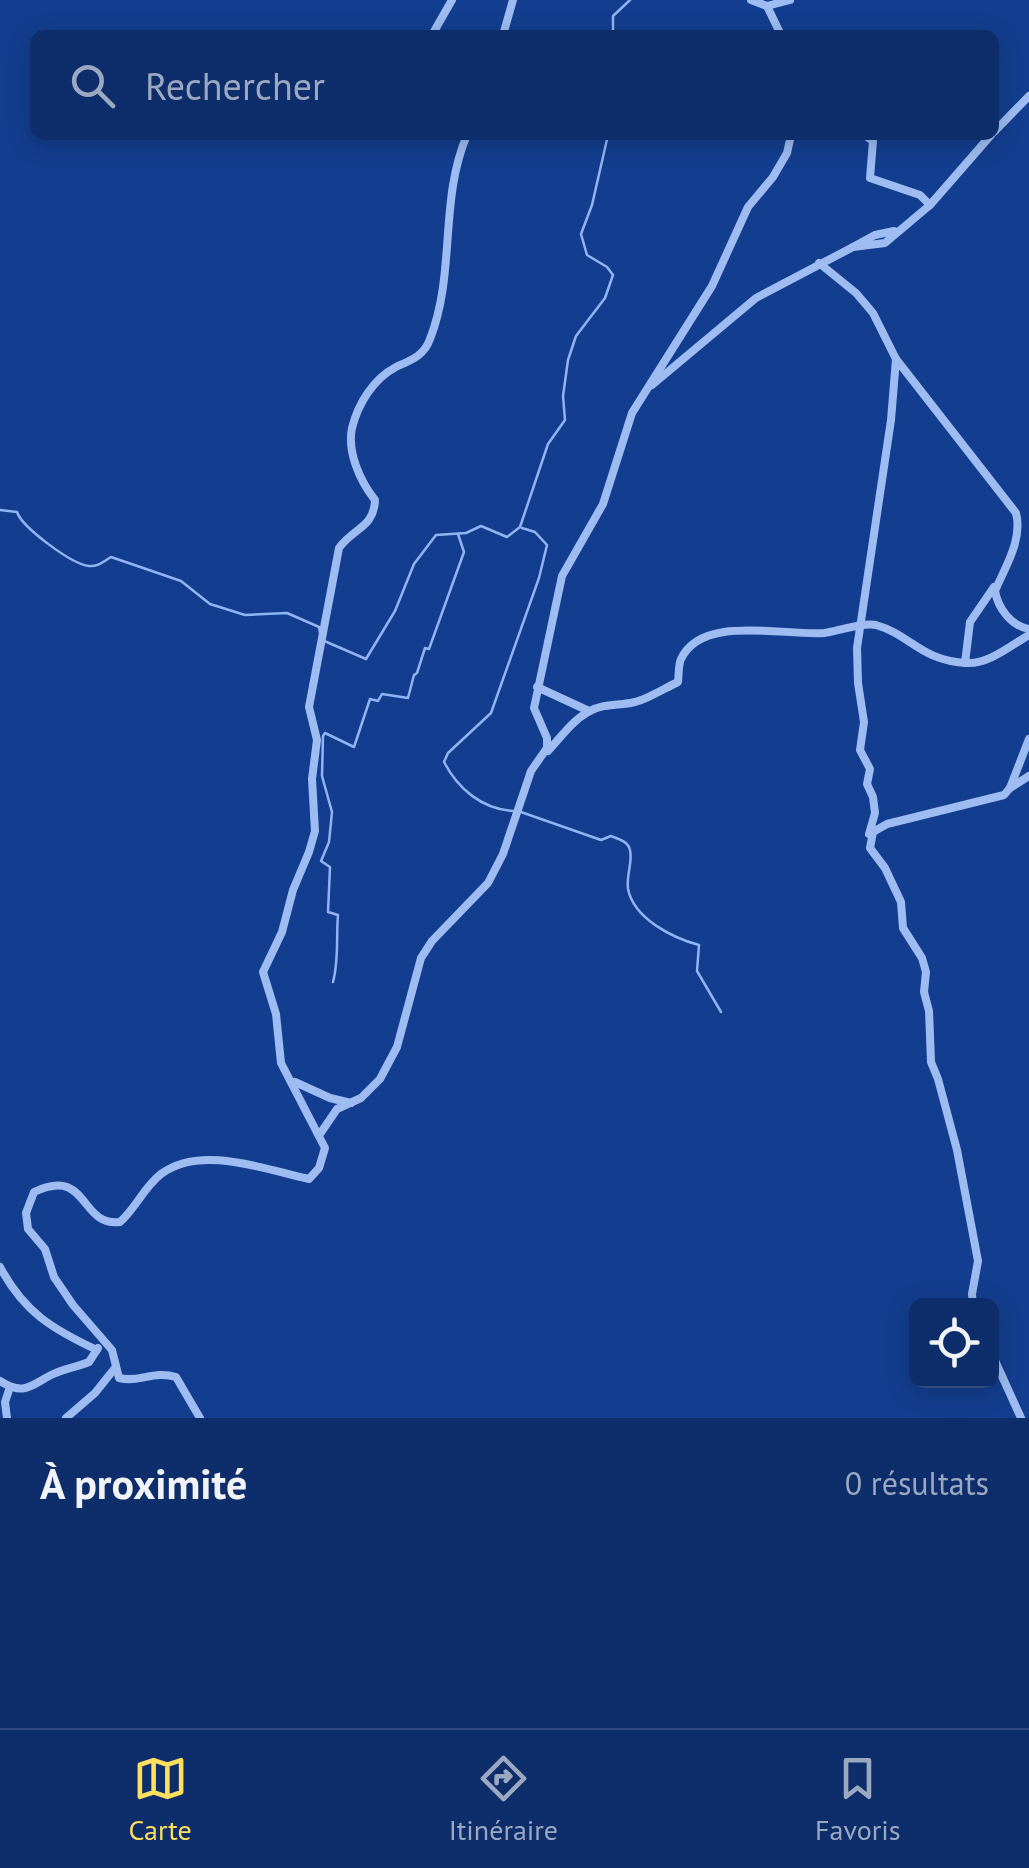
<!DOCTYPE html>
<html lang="fr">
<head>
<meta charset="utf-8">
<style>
	body { margin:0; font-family:"PT Sans",sans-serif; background:#1c3a73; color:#f1f3f6 }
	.controls { position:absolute; right:30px; bottom:30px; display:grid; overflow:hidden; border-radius:15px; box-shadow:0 5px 25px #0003 }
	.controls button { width:90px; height:90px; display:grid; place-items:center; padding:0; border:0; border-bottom:2px solid #2e4a7e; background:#0e2e6b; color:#f1f3f6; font:50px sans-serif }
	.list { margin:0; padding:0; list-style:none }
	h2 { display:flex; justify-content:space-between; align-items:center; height:130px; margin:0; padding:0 40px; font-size:42px }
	h2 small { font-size:32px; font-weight:400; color:#9ba8c1 }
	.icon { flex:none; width:55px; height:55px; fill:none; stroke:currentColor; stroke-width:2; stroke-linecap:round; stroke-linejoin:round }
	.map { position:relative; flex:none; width:1029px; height:1418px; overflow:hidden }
	.search { position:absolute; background:#0e2e6b; box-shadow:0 5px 25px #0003; left:30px; right:30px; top:30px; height:110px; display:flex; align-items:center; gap:25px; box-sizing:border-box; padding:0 35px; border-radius:15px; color:#9ba8c1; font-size:38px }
	.sheet { height:310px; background:#0e2e6b }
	nav { display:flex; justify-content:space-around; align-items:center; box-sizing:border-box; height:140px; border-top:2px solid #2e4a7e; background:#0e2e6b; font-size:28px; color:#9ba8c1 }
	nav a { display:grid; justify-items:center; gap:5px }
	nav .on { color:#ffdf5e }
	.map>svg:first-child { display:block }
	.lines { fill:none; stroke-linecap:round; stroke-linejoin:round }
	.stream { stroke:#90b5f4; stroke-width:2.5 }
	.minor { stroke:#9ebcf1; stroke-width:8 }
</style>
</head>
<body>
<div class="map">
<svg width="1029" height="1418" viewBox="0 0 1029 1418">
	<rect width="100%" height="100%" fill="#133e8f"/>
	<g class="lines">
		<!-- stream -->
		<g class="stream">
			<polyline points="613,35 613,16 630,0"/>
			<path d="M 0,510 L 17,512 C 22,527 71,564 89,566 C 98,567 104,561 111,557 L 181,581 L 210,604 L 245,615 L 287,613 L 319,627 L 320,633"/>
			<polyline points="322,640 366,659 395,611 414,564 436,535 466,533 481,526 507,537 520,527 548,444 565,420 563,396 568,360 576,336 605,298 613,275 607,267 587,255 581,234 592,205 608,135"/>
			<path d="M 513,811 C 482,809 458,789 444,762 L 448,753 L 491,713 L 539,578 L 547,545 L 535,532 L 522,528"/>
			<path d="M 521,812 L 601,840 L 611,836 C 618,839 628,841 630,850 C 633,861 626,876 628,889 C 634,919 673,938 699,945 L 697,971 L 721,1012"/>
			<path d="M 333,982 C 339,960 336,938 338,915 L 328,912 L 330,867 L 321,861 L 329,842 L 332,812 L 322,776 L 323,736 L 325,733 L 354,747 L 370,699 L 378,701 L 382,694 L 408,698 L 414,675 L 417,673 L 425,648 L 429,649 L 464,552 L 458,534"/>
		</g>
		<!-- minor -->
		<g class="minor">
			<polyline points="751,0 767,6 790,0"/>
			<polyline points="767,6 781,35"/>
			<polyline points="432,35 452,0"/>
			<polyline points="503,35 513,0"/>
			<polyline points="994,132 1029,96"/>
			<polyline points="864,135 873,141 870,178 920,195 930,205"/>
			<polyline points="853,247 875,235 894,231"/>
			<polyline points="819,263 856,293 873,313 896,359 891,420 857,648 858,683 864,722 860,750 870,769 867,784 873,797 875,813 869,834"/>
			<path d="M 896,359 L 1016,513 C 1023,540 1005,567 995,591 C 998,608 1011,626 1029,629"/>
			<polyline points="652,385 756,298 853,247 885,243 930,205 991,135"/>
			<polyline points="965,663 970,622 994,587"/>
			<polyline points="537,687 589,711"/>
			<path d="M 548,751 C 561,737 572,721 588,712 C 603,703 619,706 635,702 C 648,699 665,688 678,682 C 679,675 678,666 681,659 C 702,614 783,636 824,633 C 837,631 864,622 876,625 C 911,635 921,661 967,663 C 989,664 1010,646 1029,635"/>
			<polyline points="1010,788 1029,776"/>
			<polyline points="295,1082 330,1098 351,1103"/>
			<polyline points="320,1134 337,1109 361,1098 380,1079 397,1047 421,958 432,941 488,883 503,854 531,771 547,748 547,738 534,708 562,576 603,504 632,413 712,286 748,207 773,177 787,153 791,135"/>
			<path d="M 0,1267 C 24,1312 52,1329 97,1350"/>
			<polyline points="973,1306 972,1294 978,1261 957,1150 938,1079 931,1062 929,1011 924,992 926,972 922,958 903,928 901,902 885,868 870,848 873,832 887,824 1004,795 1010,788 1029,739"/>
			<polyline points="992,1354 1021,1418"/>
			<path d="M 0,1381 C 24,1396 30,1386 51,1375 C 62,1369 77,1367 89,1362 L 98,1348"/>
			<polyline points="7,1418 5,1402 10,1387"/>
			<polyline points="66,1418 95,1393 115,1368"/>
			<path d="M 200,1418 L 176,1377 C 153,1370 140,1383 119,1378 L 112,1350 L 73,1305 L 54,1277 L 45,1249 L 28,1229 L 26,1213 L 34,1192 C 89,1166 79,1227 120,1222 C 136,1208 144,1187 161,1174 C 201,1144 266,1170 309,1179 L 319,1168 L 325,1148 L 281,1063 L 276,1014 L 263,972 L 282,932 L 293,890 L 309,852 L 315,831 L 312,779 L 317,740 L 309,707 L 339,548 C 353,528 374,528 375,500 C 360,481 347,452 352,428 C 358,404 373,379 396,367 C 411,360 424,356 430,339 C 456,273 439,200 467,135"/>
		</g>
	</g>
</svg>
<div class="controls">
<button><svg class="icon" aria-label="locate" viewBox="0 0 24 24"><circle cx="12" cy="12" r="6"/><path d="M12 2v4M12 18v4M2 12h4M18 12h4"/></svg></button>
</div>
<div class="search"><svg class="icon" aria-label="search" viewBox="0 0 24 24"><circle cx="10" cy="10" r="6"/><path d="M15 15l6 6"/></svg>Rechercher</div>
</div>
<section class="sheet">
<h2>À proximité<small>0 résultats</small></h2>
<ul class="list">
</ul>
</section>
<nav>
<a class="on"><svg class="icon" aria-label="map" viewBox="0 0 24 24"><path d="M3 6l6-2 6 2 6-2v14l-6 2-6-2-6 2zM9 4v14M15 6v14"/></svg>Carte</a>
<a><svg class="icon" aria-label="directions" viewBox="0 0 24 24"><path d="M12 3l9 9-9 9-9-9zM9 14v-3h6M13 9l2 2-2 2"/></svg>Itinéraire</a>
<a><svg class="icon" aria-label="saved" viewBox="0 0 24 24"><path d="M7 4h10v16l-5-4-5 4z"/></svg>Favoris</a>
</nav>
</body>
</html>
